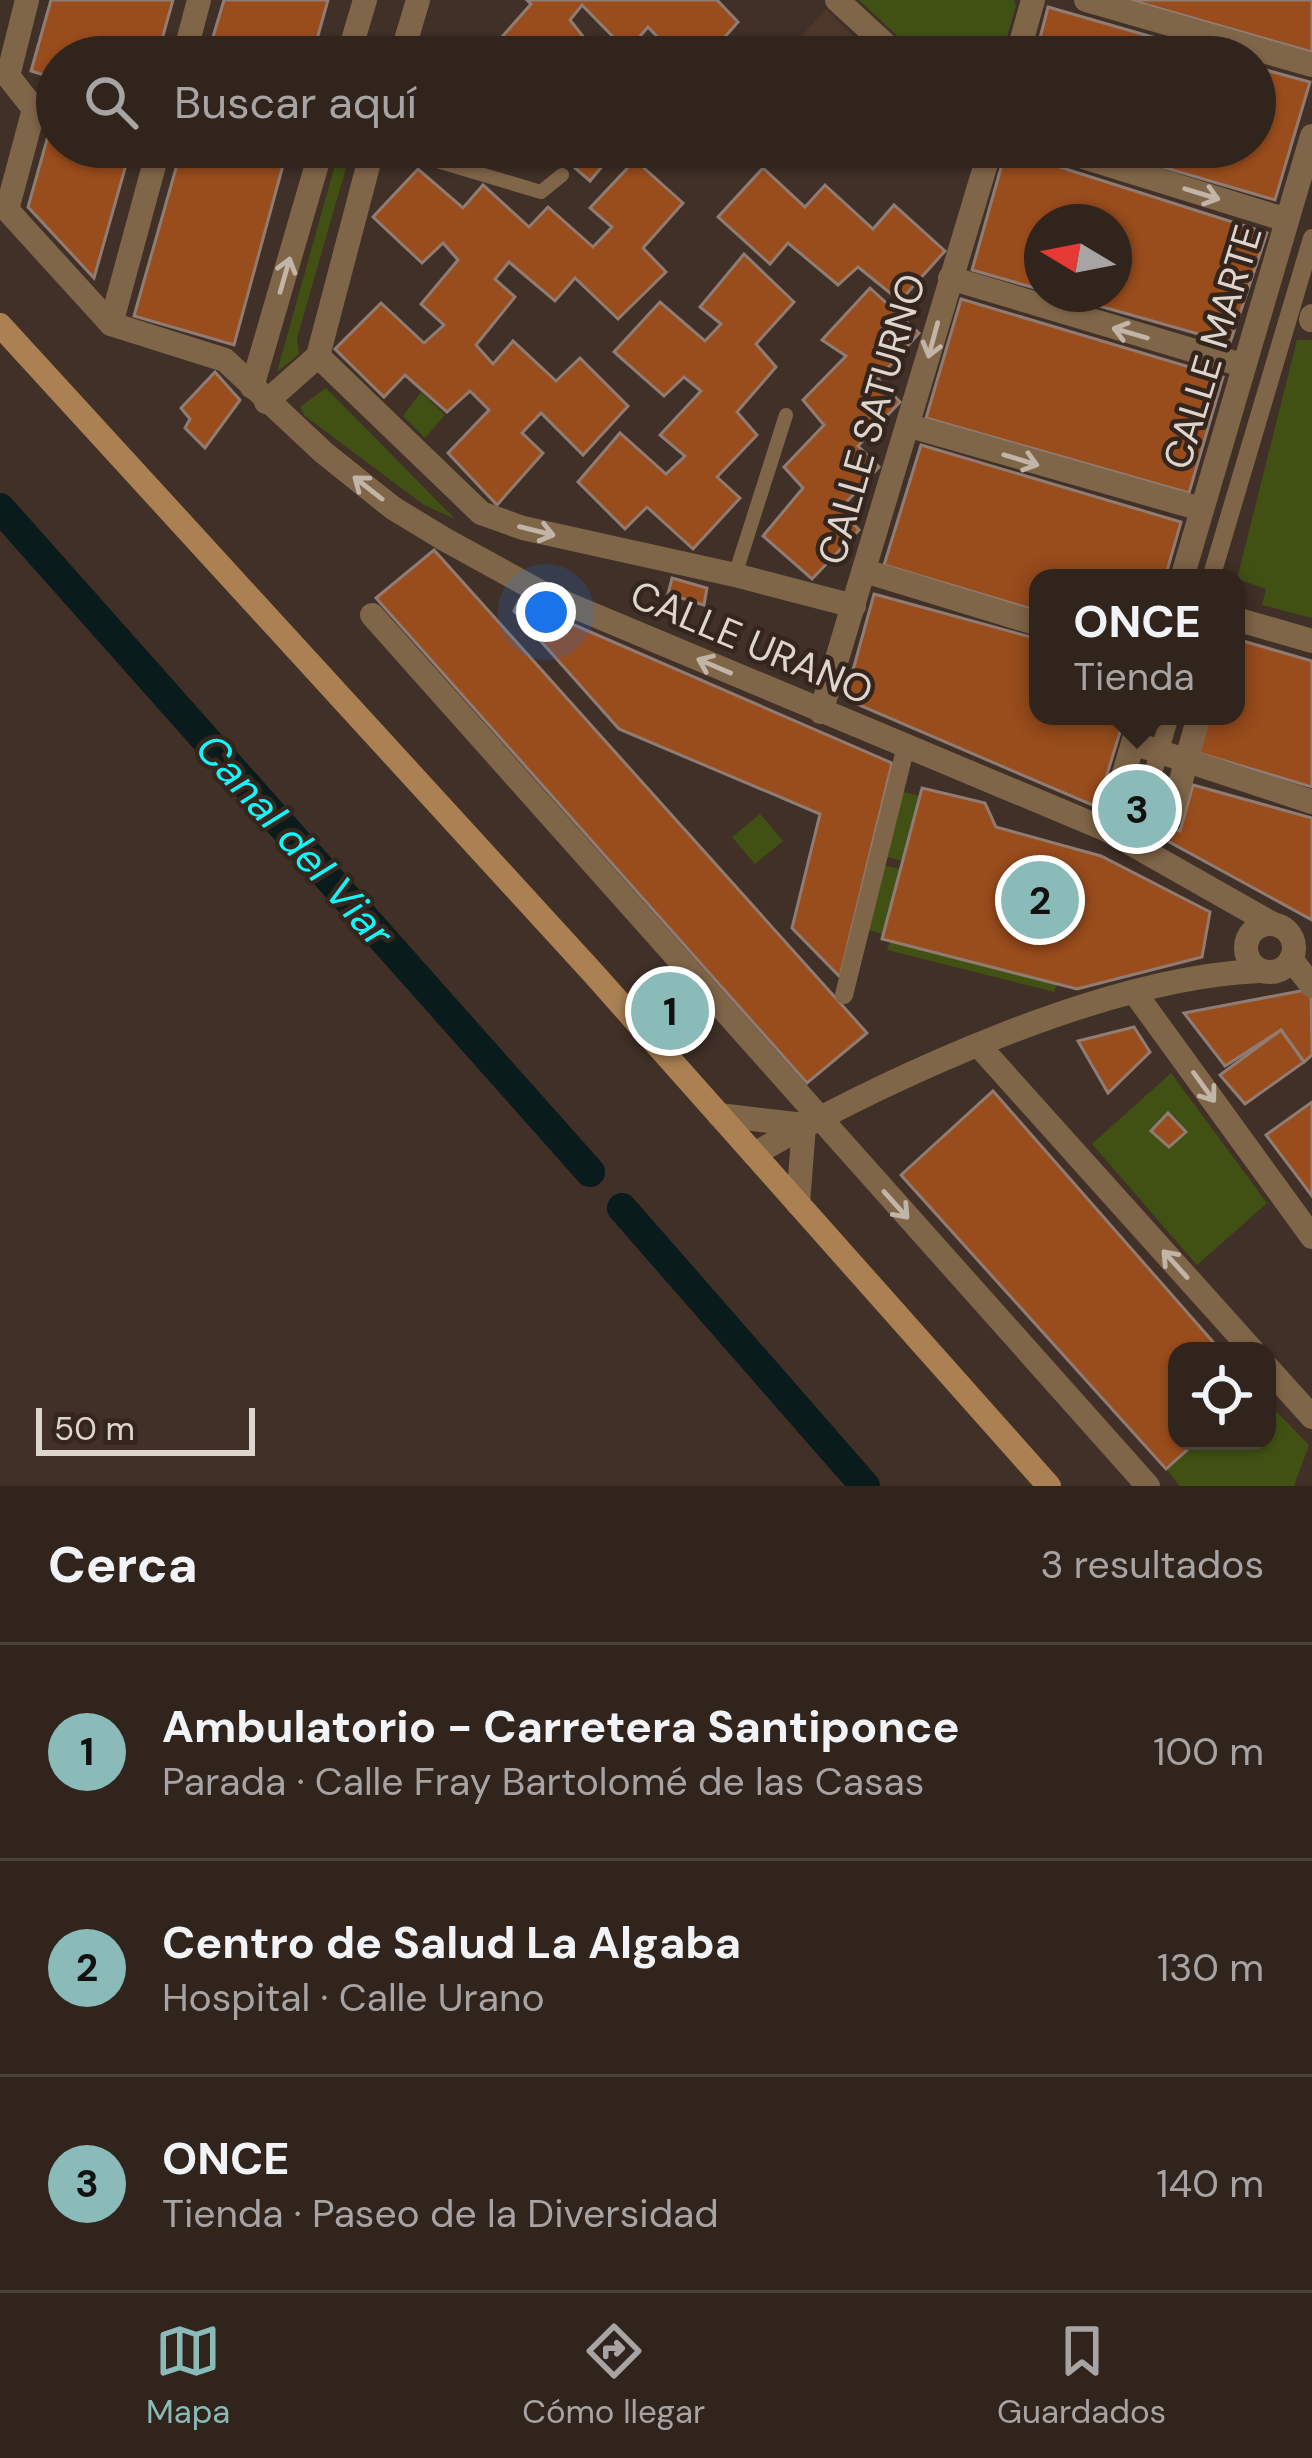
<!DOCTYPE html>
<html lang="es">
<head>
<meta charset="utf-8">
<style>
	body { margin:0; font-family:"DM Sans",sans-serif; background:#3c302a; color:#f1f3f6 }
	.controls { position:absolute; right:36px; bottom:36px; display:grid; overflow:hidden; border-radius:24px; box-shadow:0 3px 9px #0004 }
	.controls button { width:108px; height:108px; display:grid; place-items:center; padding:0; border:0; border-bottom:3px solid #4b413b; background:#30241d; color:#f1f3f6; font:60px sans-serif }
	.compass { position:absolute; left:1024px; top:204px; width:108px; height:108px; border-radius:50%; background:#30241d; box-shadow:0 3px 9px #0004; rotate:280deg }
	.scale { position:absolute; left:36px; bottom:30px; width:219px; box-sizing:border-box; padding-left:12px; border:6px solid #dfd5cf; border-top:0; font-size:33px; line-height:42px; white-space:nowrap; color:#dfd5cf; -webkit-text-stroke:9px #35261d; paint-order:stroke }
	.you { position:absolute; left:546px; top:612px; width:42px; height:42px; margin:-30px; border:9px solid #fff; border-radius:50%; background:#1a73e8; box-shadow:0 0 0 18px #1a73e833 }
	.badge { display:grid; place-items:center; width:78px; height:78px; border-radius:50%; background:#8bbbb9; color:#111; font-size:39px; font-weight:700 }
	.pin { position:absolute; translate:-50% -50%; border:6px solid #fff; box-shadow:0 3px 12px #0006 }
	.popup { position:absolute; left:1029px; top:569px; width:216px; height:156px; box-sizing:border-box; display:grid; place-content:center; border-radius:24px; background:#30241d; filter:drop-shadow(0 3px 9px #0005); font-size:39px; white-space:nowrap; color:#a8a4a4 }
	.popup b { font-size:45px; color:#f1f3f6 }
	.popup::after { content:''; position:absolute; left:50%; top:100%; margin-left:-24px; border:24px solid transparent; border-top-color:#30241d }
	.list { margin:0; padding:0; list-style:none }
	h2 { display:flex; justify-content:space-between; align-items:center; height:156px; margin:0; padding:0 48px; font-size:51px }
	h2 small { font-size:39px; font-weight:400; color:#a8a4a4 }
	.list li { display:grid; grid-template-columns:78px 1fr auto; gap:36px; align-items:center; box-sizing:border-box; height:216px; padding:0 48px; border-top:3px solid #4b413b }
	.list b { display:block; font-size:45px; white-space:nowrap }
	.list p { margin:0; font-size:39px; white-space:nowrap; color:#a8a4a4 }
	.list em { font-size:39px; font-style:normal; color:#a8a4a4 }
	.icon { flex:none; width:66px; height:66px; fill:none; stroke:currentColor; stroke-width:2; stroke-linecap:round; stroke-linejoin:round }
	.map { position:relative; flex:none; width:1312px; height:1486px; overflow:hidden }
	.search { position:absolute; background:#30241d; box-shadow:0 3px 9px #0004; left:36px; right:36px; top:36px; height:132px; display:flex; align-items:center; gap:30px; box-sizing:border-box; padding:0 42px; border-radius:66px; color:#a8a4a4; font-size:45px }
	.sheet { height:804px; background:#30241d }
	nav { display:flex; justify-content:space-around; align-items:center; box-sizing:border-box; height:168px; border-top:3px solid #4b413b; background:#30241d; font-size:33px; color:#a8a4a4 }
	nav a { display:grid; justify-items:center; gap:6px }
	nav .on { color:#8bbbb9 }
	.map>svg:first-child { display:block }
	.built { fill:#4d372b }
	.green { fill:#415114 }
	.lines { fill:none; stroke-linecap:round; stroke-linejoin:round }
	.canal { stroke:#091b1b; stroke-width:30 }
	.building { fill:#994c1c; stroke:#907c72; stroke-width:3 }
	.service { stroke:#806649; stroke-width:14 }
	.pedestrian { stroke:#806649; stroke-width:18 }
	.minor { stroke:#806649; stroke-width:24 }
	.secondary { stroke:#ab8153; stroke-width:24 }
	.oneway { stroke:#c2b4a7 }
	.labels { text-anchor:middle; stroke-width:9; stroke-linejoin:round; paint-order:stroke }
	.street-label { font-size:39px; fill:#dfd5cf; stroke:#35261d }
	.water-label { font-size:42px; font-style:italic; fill:#13f6fb; stroke:#35261d }
</style>
</head>
<body>
<div class="map">
<svg width="1312" height="1486" viewBox="0 0 1312 1486">
	<rect width="100%" height="100%" fill="#403027"/>
	<!-- built -->
	<polygon class="built" points="826,9 874,57 800,57 791,48"/>
	<!-- green -->
	<g class="green">
		<polygon points="859,0 1014,0 1016,6 1001,57 920,57"/>
		<polygon points="340,147 352,147 297,338 299,354 277,372"/>
		<polygon points="1297,340 1312,340 1312,618 1262,605 1266,589 1237,579"/>
		<polygon points="326,388 455,519 424,505 305,416 300,407"/>
		<polygon points="421,392 445,415 425,438 403,416"/>
		<polygon points="899,791 920,796 903,861 883,856"/>
		<polygon points="760,814 783,841 755,864 732,837"/>
		<polygon points="881,865 901,869 883,934 866,929"/>
		<polygon points="890,941 1057,984 1054,992 887,950"/>
		<polygon points="1171,1073 1267,1203 1197,1265 1092,1144"/>
		<polygon points="1267,1402 1309,1445 1294,1486 1180,1486 1166,1469 1197,1441 1267,1441"/>
	</g>
	<g class="lines">
		<!-- canal -->
		<g class="canal">
			<polyline points="0,508 590,1172"/>
			<polyline points="622,1208 865,1486"/>
		</g>
	</g>
	<!-- building -->
	<g class="building">
		<polygon points="51,0 173,0 157,57 57,57 57,79 31,71"/>
		<polygon points="224,0 328,0 312,57 207,57"/>
		<polygon points="527,0 717,0 738,22 707,57 652,57 664,44 648,27 627,51 582,5 570,20 589,44 578,57 505,57 494,46 531,4"/>
		<polygon points="1130,0 1312,0 1312,52"/>
		<polygon points="1048,7 1222,57 1035,57"/>
		<polygon points="1255,67 1310,82 1275,200 1094,147 1255,147"/>
		<polygon points="57,104 57,147 131,147 94,278 28,207"/>
		<polygon points="182,147 288,147 234,345 134,316"/>
		<polygon points="510,147 543,147 528,163"/>
		<polygon points="551,147 618,147 590,181"/>
		<polygon points="1006,150 1267,233 1230,343 1057,294 1114,294 1114,222 1042,222 1042,290 972,270"/>
		<polygon points="635,160 683,203 643,248 666,272 618,319 575,278 555,301 509,262 495,279 515,297 476,345 493,364 513,341 556,381 580,358 628,406 583,455 541,413 522,433 543,453 497,505 448,453 489,410 470,391 447,412 405,375 384,397 335,349 381,303 424,343 444,325 421,304 458,260 443,243 422,263 373,217 418,169 463,208 483,185 529,227 548,207 593,247 612,227 590,208"/>
		<polygon points="763,168 805,207 825,185 873,229 894,205 945,251 900,301 858,267 838,285 788,243 770,264 718,217"/>
		<polygon points="744,254 794,302 756,344 776,367 737,412 757,435 717,477 740,498 693,549 647,507 625,529 578,482 620,433 666,474 685,456 660,435 701,391 684,377 664,396 614,352 660,302 705,341 721,324 700,307"/>
		<polygon points="870,288 919,333 878,379 900,402 858,446 879,467 840,509 859,530 812,579 763,536 803,488 784,467 824,425 803,400 846,356 822,340"/>
		<polygon points="961,299 1223,377 1189,493 926,418"/>
		<polygon points="215,372 240,400 205,448 185,428 190,419 181,408"/>
		<polygon points="921,445 1181,522 1165,578 1038,578 1038,611 884,565"/>
		<polygon points="434,550 867,1033 807,1083 376,598"/>
		<polygon points="672,578 707,588 704,605 668,594"/>
		<polygon points="874,594 1038,639 1038,716 1125,716 1097,807 845,699"/>
		<polygon points="519,601 892,763 840,977 792,928 820,814 619,729 514,611"/>
		<polygon points="1236,639 1312,661 1312,787 1195,752 1206,716 1236,716"/>
		<polygon points="1193,785 1312,818 1312,920 1153,833 1157,821 1180,831"/>
		<polygon points="922,788 985,803 996,827 1101,856 1210,912 1202,957 1077,989 882,939"/>
		<polygon points="1311,989 1312,1055 1304,1062 1281,1030 1225,1066 1184,1013"/>
		<polygon points="1134,1027 1150,1052 1108,1093 1078,1041"/>
		<polygon points="1281,1030 1304,1062 1245,1104 1220,1075"/>
		<polygon points="993,1091 1221,1351 1177,1351 1177,1441 1197,1441 1166,1469 901,1175"/>
		<polygon points="1312,1102 1312,1196 1266,1135"/>
		<polygon points="1168,1113 1186,1132 1169,1147 1151,1131"/>
	</g>
	<g class="lines">
		<!-- service -->
		<g class="service">
			<polyline points="390,147 541,192 562,175"/>
			<polyline points="735,575 786,415"/>
		</g>
		<!-- pedestrian -->
		<g class="pedestrian">
			<polyline points="1211,578 1312,238"/>
			<polyline points="1132,844 1170,716"/>
			<polyline points="844,995 906,746"/>
		</g>
		<!-- minor -->
		<g class="minor">
			<polyline points="837,0 899,57"/>
			<polyline points="1086,0 1312,65"/>
			<polyline points="184,57 199,0"/>
			<polyline points="348,57 365,0"/>
			<polyline points="401,57 418,0"/>
			<polyline points="1017,57 1033,0"/>
			<polyline points="1051,147 1287,220"/>
			<polyline points="0,202 111,324 225,360 323,452 393,508 444,539 544,594 1107,830 1271,923"/>
			<polyline points="7,210 34,109 8,76 27,0"/>
			<polyline points="950,278 1242,365"/>
			<polyline points="1311,320 1312,316"/>
			<polyline points="111,324 159,147"/>
			<polyline points="318,356 481,513 523,528 735,575 854,606"/>
			<polyline points="318,356 373,147"/>
			<polyline points="252,387 322,147"/>
			<polyline points="266,402 318,356"/>
			<polyline points="910,426 1201,509"/>
			<polyline points="865,571 1038,624"/>
			<polyline points="1182,578 1312,136"/>
			<polyline points="372,615 1148,1486"/>
			<polyline points="1236,619 1312,641"/>
			<polyline points="821,712 991,147"/>
			<polyline points="1133,743 1312,802"/>
			<polyline points="1171,816 1199,716"/>
			<polyline points="1107,830 1141,716"/>
			<circle cx="1270" cy="948" r="24"/>
			<polyline points="1291,959 1312,986"/>
			<polyline points="1135,993 1312,1237"/>
			<polyline points="980,1047 1253,1351"/>
			<polyline points="719,1115 804,1125"/>
			<path d="M 754,1154 C 890,1077 1105,977 1260,971"/>
			<polyline points="798,1204 804,1125"/>
			<polyline points="1267,1367 1312,1417"/>
		</g>
		<!-- secondary -->
		<polyline class="secondary" points="0,325 594,974 1049,1486"/>
	</g>
	<!-- one-way arrows -->
	<defs><path id="oneway-shaft" d="M-6 0H5M1.5-3L5.5 0L1.5 3" fill="none" stroke-width="1.6" stroke-linecap="round" stroke-linejoin="round" transform="scale(3)"/></defs>
	<g class="oneway">
		<use href="#oneway-shaft" transform="translate(1202 194) rotate(17)"/>
		<use href="#oneway-shaft" transform="translate(285 275) rotate(-74)"/>
		<use href="#oneway-shaft" transform="translate(1130 333) rotate(-164)"/>
		<use href="#oneway-shaft" transform="translate(933 340) rotate(105)"/>
		<use href="#oneway-shaft" transform="translate(1021 460) rotate(17)"/>
		<use href="#oneway-shaft" transform="translate(368 488) rotate(-142)"/>
		<use href="#oneway-shaft" transform="translate(537 531) rotate(14)"/>
		<use href="#oneway-shaft" transform="translate(714 666) rotate(-157)"/>
		<use href="#oneway-shaft" transform="translate(1204 1087) rotate(54)"/>
		<use href="#oneway-shaft" transform="translate(896 1205) rotate(48)"/>
		<use href="#oneway-shaft" transform="translate(1175 1264) rotate(-132)"/>
	</g>
	<g class="labels">
		<!-- street labels -->
		<g class="street-label">
			<text transform="translate(1212 347) rotate(-73)" y="14">CALLE MARTE</text>
			<text transform="translate(871 419) rotate(-74)" y="14">CALLE SATURNO</text>
			<text transform="translate(752 642) rotate(23)" y="14">CALLE URANO</text>
		</g>
		<!-- water labels -->
		<g class="water-label">
			<text transform="translate(295 840) rotate(48)" y="15">Canal del Viar</text>
		</g>
	</g>
</svg>
<div class="controls">
<button><svg class="icon" aria-label="locate" viewBox="0 0 24 24"><circle cx="12" cy="12" r="6"/><path d="M12 2v4M12 18v4M2 12h4M18 12h4"/></svg></button>
</div>
<svg class="compass" viewBox="-18 -18 36 36"><path d="M0-13l5 13h-10z" fill="#e53935"/><path d="M0 13l5-13h-10z" fill="#a8a4a4"/></svg>
<div class="scale">50 m</div>
<div class="you"></div>
<div class="pin badge" style="left:670px;top:1011px">1</div>
<div class="pin badge" style="left:1040px;top:900px">2</div>
<div class="pin badge" style="left:1137px;top:809px">3</div>
<div class="popup"><b>ONCE</b>Tienda</div>
<div class="search"><svg class="icon" aria-label="search" viewBox="0 0 24 24"><circle cx="10" cy="10" r="6"/><path d="M15 15l6 6"/></svg>Buscar aquí</div>
</div>
<section class="sheet">
<h2>Cerca<small>3 resultados</small></h2>
<ul class="list">
<li><span class="badge">1</span><div><b>Ambulatorio - Carretera Santiponce</b><p>Parada · Calle Fray Bartolomé de las Casas</p></div><em>100 m</em></li>
<li><span class="badge">2</span><div><b>Centro de Salud La Algaba</b><p>Hospital · Calle Urano</p></div><em>130 m</em></li>
<li><span class="badge">3</span><div><b>ONCE</b><p>Tienda · Paseo de la Diversidad</p></div><em>140 m</em></li>
</ul>
</section>
<nav>
<a class="on"><svg class="icon" aria-label="map" viewBox="0 0 24 24"><path d="M3 6l6-2 6 2 6-2v14l-6 2-6-2-6 2zM9 4v14M15 6v14"/></svg>Mapa</a>
<a><svg class="icon" aria-label="directions" viewBox="0 0 24 24"><path d="M12 3l9 9-9 9-9-9zM9 14v-3h6M13 9l2 2-2 2"/></svg>Cómo llegar</a>
<a><svg class="icon" aria-label="saved" viewBox="0 0 24 24"><path d="M7 4h10v16l-5-4-5 4z"/></svg>Guardados</a>
</nav>
</body>
</html>
